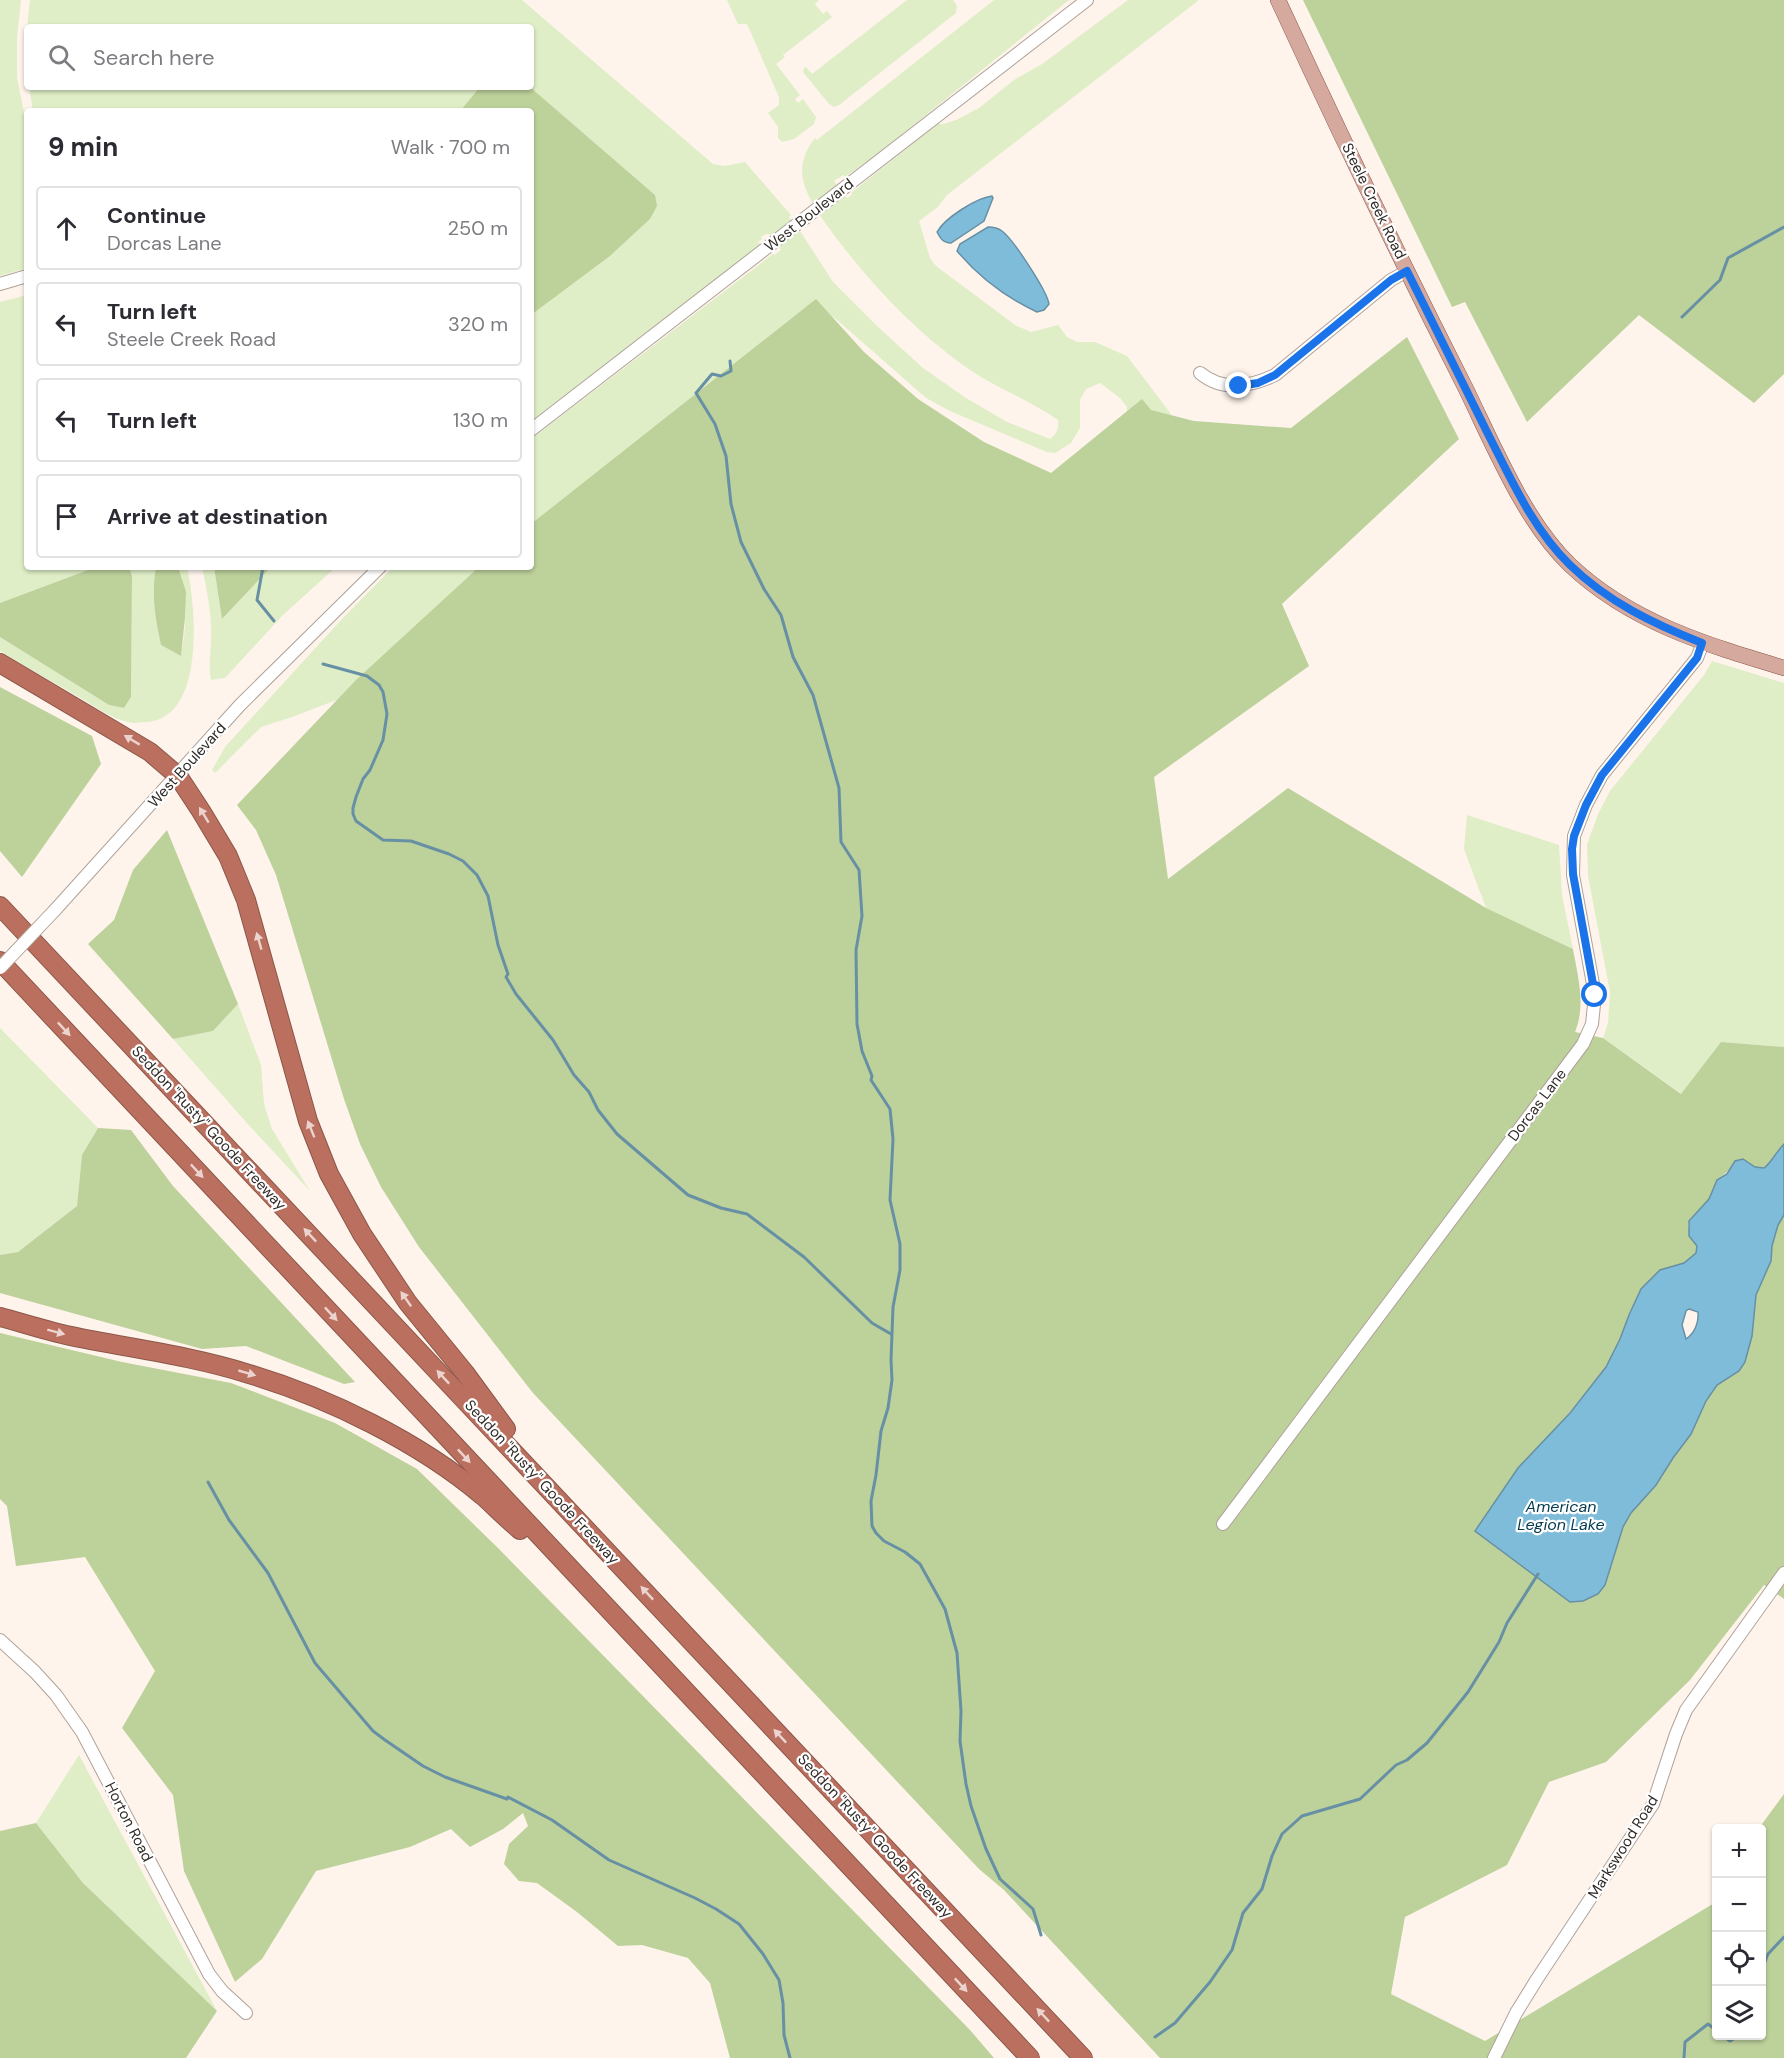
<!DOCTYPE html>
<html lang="en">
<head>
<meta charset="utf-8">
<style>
	body { margin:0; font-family:"DM Sans",sans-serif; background:#f2f2f3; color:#2b2b33 }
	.controls { position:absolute; right:18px; bottom:18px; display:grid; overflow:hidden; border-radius:6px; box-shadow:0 2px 4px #0004 }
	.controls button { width:54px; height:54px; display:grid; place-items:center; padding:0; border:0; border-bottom:2px solid #e1e1e2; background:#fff; color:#2b2b33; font:30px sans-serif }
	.stop { position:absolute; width:18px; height:18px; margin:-14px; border:4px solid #1a73e8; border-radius:50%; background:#fff }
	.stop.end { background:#1a73e8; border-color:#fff; box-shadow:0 2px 6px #0008 }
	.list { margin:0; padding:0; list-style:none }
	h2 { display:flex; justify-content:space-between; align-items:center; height:78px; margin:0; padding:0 24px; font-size:26px }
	h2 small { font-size:20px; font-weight:400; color:#7c7c81 }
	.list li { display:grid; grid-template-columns:39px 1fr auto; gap:18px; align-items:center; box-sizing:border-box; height:84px; margin:0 12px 12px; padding:0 12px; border:2px solid #e1e1e2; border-radius:6px }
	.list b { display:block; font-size:22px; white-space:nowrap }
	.list p { margin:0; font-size:20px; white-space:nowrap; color:#7c7c81 }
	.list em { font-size:20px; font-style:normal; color:#7c7c81 }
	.icon { flex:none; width:33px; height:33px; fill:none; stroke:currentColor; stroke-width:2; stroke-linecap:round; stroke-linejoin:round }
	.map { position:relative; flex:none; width:1784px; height:2058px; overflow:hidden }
	.search { position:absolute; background:#fff; box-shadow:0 2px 4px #0004; left:24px; top:24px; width:510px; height:66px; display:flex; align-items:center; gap:15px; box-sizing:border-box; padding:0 21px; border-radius:6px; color:#7c7c81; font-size:22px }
	.panel { position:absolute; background:#fff; box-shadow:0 2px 4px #0004; left:24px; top:108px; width:510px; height:462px; border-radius:6px }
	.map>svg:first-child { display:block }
	.green { fill:#dfeec7 }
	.forest { fill:#bdd19b }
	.water { fill:#7fbcda; stroke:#6790a4; stroke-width:1.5; fill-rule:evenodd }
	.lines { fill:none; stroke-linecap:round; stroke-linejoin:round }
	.stream { stroke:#6790a4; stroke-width:3 }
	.minor-casing { stroke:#aea299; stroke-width:14 }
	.major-casing { stroke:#8a574a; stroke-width:16 }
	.highway-casing { stroke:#8a574a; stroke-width:20 }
	.minor { stroke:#fff; stroke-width:12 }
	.major { stroke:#d6a99e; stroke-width:15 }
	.highway { stroke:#bb6f5e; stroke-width:18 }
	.minor-bridge-casing { stroke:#aea299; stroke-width:14; stroke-linecap:butt }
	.minor-bridge { stroke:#fff; stroke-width:12 }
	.oneway { fill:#ebd4cf }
	.route { stroke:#1a73e8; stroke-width:8 }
	.labels { text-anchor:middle; stroke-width:4.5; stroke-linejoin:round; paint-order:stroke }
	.street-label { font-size:15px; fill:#2f2a26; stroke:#fff }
	.water-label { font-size:16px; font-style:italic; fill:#043b50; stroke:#fff }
</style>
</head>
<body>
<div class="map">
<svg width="1784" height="2058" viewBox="0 0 1784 2058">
	<rect width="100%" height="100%" fill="#fef4ec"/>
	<!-- green -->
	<g class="green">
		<polygon points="0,0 21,0 17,38 17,77 27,128 27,268 0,276"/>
		<path d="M 30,0 L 522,0 L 713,164 L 725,166 L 745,162 L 791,215 L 789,217 L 802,234 L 833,282 L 877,326 L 923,368 L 966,398 L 1007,422 L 1050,439 C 1057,433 1059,429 1058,420 C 1028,399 993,387 963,365 C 914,330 871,284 834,235 C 822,218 808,201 803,180 C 800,163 805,151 815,138 L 817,140 L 994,0 L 1069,0 L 875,156 L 845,177 L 843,175 L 834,181 L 847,198 L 852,195 L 851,193 L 937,124 L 944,124 L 956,120 L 979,108 L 1014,80 L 1042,64 L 1128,0 L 1199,0 L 947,195 L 938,207 L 919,221 L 930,258 L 936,266 L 1015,325 L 1031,332 L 1058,325 L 1067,337 L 1077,342 L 1095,342 L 1127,356 L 1171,414 L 1123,472 L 1127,407 L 1120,398 L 1100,383 L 1086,389 L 1080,400 L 1080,428 L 1071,443 L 1055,453 L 1047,452 L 950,411 L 926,398 L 836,319 L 817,307 L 531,536 L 531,439 L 773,254 L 775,255 L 781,250 L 769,234 L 766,234 L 761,237 L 762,239 L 758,242 L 760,244 L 738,262 L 531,421 L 531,315 L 610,256 L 650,219 L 655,195 L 530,87 L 531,27 L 27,27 Z"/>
		<polygon points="727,0 819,0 815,4 823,14 827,11 832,17 783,55 785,57 776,64 800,95 795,99 798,103 803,99 816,117 814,124 794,139 782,142 778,138 778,127 768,113 779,105 779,97 747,24 738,24"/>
		<polygon points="907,0 953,0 957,6 956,13 839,105 834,107 829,104 803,72 804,68 806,67 812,74"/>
		<polygon points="29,87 480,87 460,111 33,111"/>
		<polygon points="27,295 27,567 96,567 0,603 0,302"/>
		<path d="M 129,567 L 156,567 C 151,594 155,618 161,645 L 181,656 C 187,624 188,599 178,567 L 187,567 C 196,607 206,719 146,722 C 141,722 133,724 128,722 C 111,718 94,706 79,697 C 53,682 26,667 0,651 L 0,637 L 109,705 L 124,708 L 131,697 L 132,576 Z"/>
		<path d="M 202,567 L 214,567 L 222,619 L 271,567 L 336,567 L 283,615 L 225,678 L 211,680 C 208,666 211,653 211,638 C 212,615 207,590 202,567 Z"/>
		<polygon points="393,567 487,567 339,699 292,717 261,727 215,773 212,770 225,747 342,619"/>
		<polygon points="1712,661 1784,683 1784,1047 1721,1042 1682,1094 1603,1038 1608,1023 1610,992 1588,876 1587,845 1598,814 1610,791 1704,675"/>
		<polygon points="1467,815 1559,845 1562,895 1573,949 1486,908 1464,849"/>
		<polygon points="238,1004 261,1065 264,1104 272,1129 310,1191 245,1121 173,1039 213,1031"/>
		<polygon points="0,1028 98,1128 82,1155 77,1206 18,1252 0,1255"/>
		<polygon points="79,1755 217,2011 83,1883 36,1823"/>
	</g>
	<!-- forest -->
	<g class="forest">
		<polygon points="1303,0 1784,0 1784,374 1754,403 1639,315 1527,422 1465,302 1452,307"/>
		<polygon points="480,87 530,87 655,195 657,206 650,219 610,256 531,315 531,111 460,111"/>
		<path d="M 816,299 L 864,352 L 918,399 L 984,442 L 1051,473 L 1142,399 L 1151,410 L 1194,421 L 1291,428 L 1407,337 L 1459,439 L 1282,604 L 1309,666 L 1154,777 L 1168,879 L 1288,788 L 1486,908 L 1573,949 C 1578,977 1586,1005 1575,1032 L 1603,1038 L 1681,1094 L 1721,1042 L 1784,1047 L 1784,1144 C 1776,1152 1772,1162 1764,1168 L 1755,1167 L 1743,1159 L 1717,1180 L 1709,1199 L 1689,1221 L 1688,1226 L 1697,1246 L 1696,1253 L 1684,1263 L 1660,1270 L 1629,1315 L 1620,1339 L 1606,1367 L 1475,1530 L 1570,1602 L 1600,1590 L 1605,1585 L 1623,1527 L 1631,1513 L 1656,1485 L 1673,1458 L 1691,1434 L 1706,1401 L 1717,1385 L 1739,1371 L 1752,1336 L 1756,1295 L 1771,1261 L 1772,1246 L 1778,1225 L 1784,1215 L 1784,1599 L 1764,1585 L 1690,1680 L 1606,1762 L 1549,1782 L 1507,1865 L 1405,1917 L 1391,1994 L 1485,2041 L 1716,1902 L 1716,2036 L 1762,2036 L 1762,1828 L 1759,1828 L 1784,1794 L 1784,2058 L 1160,2058 L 1004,1890 L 979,1869 L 533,1393 L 419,1247 L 381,1187 L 360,1144 L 344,1099 L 276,875 L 256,830 L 237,805 L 356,680 L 479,567 L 531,567 L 531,524 Z"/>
		<polygon points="96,567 129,567 132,576 131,697 124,708 109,705 0,637 0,603"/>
		<path d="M 156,567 L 178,567 L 186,592 L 185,618 L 181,656 L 161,645 C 155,618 151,594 156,567 Z"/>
		<polygon points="214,567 271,567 222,619"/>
		<polygon points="0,687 92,736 101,764 22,877 0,851"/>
		<polygon points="167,830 238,1004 213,1031 173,1039 88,944 114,920 133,870"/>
		<polygon points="98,1128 131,1130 173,1186 355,1382 344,1384 246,1346 202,1349 0,1293 0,1255 18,1252 77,1206 82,1155"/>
		<polygon points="0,1333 122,1362 231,1383 335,1423 417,1469 498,1548 970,2030 994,2058 730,2058 710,1983 688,1958 642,1945 618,1946 577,1912 537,1883 519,1881 504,1864 509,1844 528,1826 523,1813 503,1829 470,1847 451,1829 410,1847 316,1871 262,1959 235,1982 184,1871 173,1795 122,1728 155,1671 85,1557 16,1566 7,1506 0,1499"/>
		<polygon points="36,1823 83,1883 217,2011 186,2058 0,2058 0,1831"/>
	</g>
	<!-- water -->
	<g class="water">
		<path d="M 992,196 L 993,198 L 984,221 L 951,243 C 943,243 940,238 937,232 C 945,218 976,198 992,196 Z"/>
		<path d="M 988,227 C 993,227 998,228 1002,231 C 1013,239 1047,291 1049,304 L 1044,310 L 1037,312 C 1007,298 978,276 957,251 L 960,244 Z"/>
		<path d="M 1784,1144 L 1784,1215 L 1778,1225 L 1772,1246 L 1771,1261 L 1756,1295 L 1752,1336 L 1745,1362 L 1739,1371 L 1717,1385 L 1706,1401 L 1691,1434 L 1673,1458 L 1656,1485 L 1631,1513 L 1623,1527 L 1605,1585 L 1598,1594 L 1583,1601 L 1570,1602 L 1475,1531 L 1518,1468 L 1570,1413 L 1606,1367 L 1620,1339 L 1629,1315 L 1641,1289 L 1660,1270 L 1684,1263 L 1696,1253 L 1697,1246 L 1689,1236 L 1689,1221 L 1709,1199 L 1717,1180 L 1727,1174 L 1735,1161 L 1743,1159 L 1755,1167 L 1764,1168 C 1772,1162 1776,1152 1784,1144 ZM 1689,1309 L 1698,1312 C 1699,1322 1695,1333 1686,1339 L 1682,1325 L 1686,1311 Z"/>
	</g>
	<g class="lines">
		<!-- stream -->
		<g class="stream">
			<polyline points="1682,317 1720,280 1728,258 1784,227"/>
			<polyline points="730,361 731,371 721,376 712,374 696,393 715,424 726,456 731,504 741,542 764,589 781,615 793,657 813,695 839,788 841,842 859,870 862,916 856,950 857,1024 862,1051 872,1076 871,1080 890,1109 893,1139 890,1200 900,1244 900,1270 893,1307 891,1360 892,1380 888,1408 881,1431 876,1475 871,1501 872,1526 876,1533 884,1541 905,1552 920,1564 945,1609 957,1653 961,1711 960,1741 966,1784 971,1806 986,1849 1000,1879 1033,1909 1041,1935"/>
			<polyline points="263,567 257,600 274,621"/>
			<polyline points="323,664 367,676 379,685 383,692 387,714 383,740 370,770 363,779 356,797 353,808 353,814 356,821 383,840 411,841 449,854 463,861 477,875 488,896 498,945 508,974 506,977 516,994 553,1040 574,1075 589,1092 598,1110 617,1134 688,1195 721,1208 747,1214 804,1257 872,1323 891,1334"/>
			<polyline points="208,1482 229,1520 268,1573 315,1663 373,1731 385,1740 423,1766 445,1777 507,1799 508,1797 552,1820 609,1860 695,1898 716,1909 739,1924 763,1954 779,1980 783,2003 784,2035 790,2058"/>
			<polyline points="1762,1969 1768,1954 1784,1937"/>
			<polyline points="1723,2036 1730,2041 1738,2036"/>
			<polyline points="1155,2037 1175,2023 1210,1982 1232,1950 1243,1913 1262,1889 1272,1856 1282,1834 1302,1816 1360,1799 1396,1765 1407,1760 1427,1743 1468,1692 1499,1642 1507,1623 1538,1574"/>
			<polyline points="1684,2058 1685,2042 1708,2024 1716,2030"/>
		</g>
		<defs>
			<g id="minor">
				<polyline points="0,284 27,276"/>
				<path d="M 1200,373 C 1223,392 1250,387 1275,375 L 1391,280 L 1407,271"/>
				<polyline points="531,430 1087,0"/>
				<polyline points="55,910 240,705 380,567"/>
				<polyline points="1223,1524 1583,1044 1592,1024 1595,995 1573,875 1574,836 1586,805 1602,775 1697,658 1703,643"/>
				<polyline points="0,1640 35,1672 56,1695 82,1732 209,1974 222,1991 246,2013"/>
				<polyline points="1494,2058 1516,2013 1537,1979 1653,1804 1676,1734 1686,1710 1784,1573"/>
			</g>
			<path id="major" d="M 1278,0 C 1338,130 1400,259 1465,387 C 1493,444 1524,521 1570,565 C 1630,622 1707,645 1784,668"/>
			<g id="highway">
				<polyline points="0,663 150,752 178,776 201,811 228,856 246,900 308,1121 329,1174 362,1234 408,1303 465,1373 506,1429"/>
				<polyline points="0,906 1083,2058"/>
				<polyline points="0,961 1030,2058"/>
				<path d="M 0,1317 C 22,1323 44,1330 66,1335 C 127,1348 189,1355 249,1374 C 329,1398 419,1442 483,1496 C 495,1507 507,1519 520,1530"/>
			</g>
		</defs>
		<!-- minor casing -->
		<use href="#minor" class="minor-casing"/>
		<!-- major casing -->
		<use href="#major" class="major-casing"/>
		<!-- highway casing -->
		<use href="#highway" class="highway-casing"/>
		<!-- minor -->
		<use href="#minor" class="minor"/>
		<!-- major -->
		<use href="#major" class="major"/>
		<!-- highway -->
		<use href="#highway" class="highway"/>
		<defs>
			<polyline id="minor-bridge" points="0,968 55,910"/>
		</defs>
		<!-- minor-bridge casing -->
		<use href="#minor-bridge" class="minor-bridge-casing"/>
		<!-- minor-bridge -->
		<use href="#minor-bridge" class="minor-bridge"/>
	</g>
	<!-- one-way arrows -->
	<defs><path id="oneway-solid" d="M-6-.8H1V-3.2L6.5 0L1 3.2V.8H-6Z" transform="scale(1.5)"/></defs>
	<g class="oneway">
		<use href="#oneway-solid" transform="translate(132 740) rotate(-149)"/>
		<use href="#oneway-solid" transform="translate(204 815) rotate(-121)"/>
		<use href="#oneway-solid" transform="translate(259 941) rotate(-106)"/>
		<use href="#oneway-solid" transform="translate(64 1029) rotate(47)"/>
		<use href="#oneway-solid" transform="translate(311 1129) rotate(-112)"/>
		<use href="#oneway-solid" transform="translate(197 1171) rotate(47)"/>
		<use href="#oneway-solid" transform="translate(310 1235) rotate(-133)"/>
		<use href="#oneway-solid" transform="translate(406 1299) rotate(-125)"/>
		<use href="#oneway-solid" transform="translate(331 1314) rotate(47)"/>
		<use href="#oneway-solid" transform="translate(56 1332) rotate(15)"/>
		<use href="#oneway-solid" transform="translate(247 1373) rotate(16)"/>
		<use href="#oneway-solid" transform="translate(443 1377) rotate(-133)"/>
		<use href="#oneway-solid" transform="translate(464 1456) rotate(47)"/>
		<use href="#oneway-solid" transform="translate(647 1593) rotate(-133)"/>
		<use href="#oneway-solid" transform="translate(780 1736) rotate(-133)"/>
		<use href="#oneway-solid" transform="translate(961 1985) rotate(47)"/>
		<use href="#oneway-solid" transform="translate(1043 2015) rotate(-133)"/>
	</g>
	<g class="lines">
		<!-- route -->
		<path class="route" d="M 1239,386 L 1258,383 L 1275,375 L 1391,280 L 1407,271 C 1433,324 1460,377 1486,430 C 1510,477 1532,528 1570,565 C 1608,602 1654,624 1702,643 L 1697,658 L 1602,775 L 1586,805 L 1574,836 L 1572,849 L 1573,874 L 1595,995"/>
	</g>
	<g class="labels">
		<!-- street labels -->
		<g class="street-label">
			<text transform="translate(1374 201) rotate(64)" y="5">Steele Creek Road</text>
			<text transform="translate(809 215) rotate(-38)" y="5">West Boulevard</text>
			<text transform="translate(187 765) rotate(-48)" y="5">West Boulevard</text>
			<text transform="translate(1537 1105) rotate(-53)" y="5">Dorcas Lane</text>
			<text transform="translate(209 1128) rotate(47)" y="5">Seddon "Rusty" Goode Freeway</text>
			<text transform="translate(542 1482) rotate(47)" y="5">Seddon "Rusty" Goode Freeway</text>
			<text transform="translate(129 1822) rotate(63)" y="5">Horton Road</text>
			<text transform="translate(875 1836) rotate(47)" y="5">Seddon "Rusty" Goode Freeway</text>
			<text transform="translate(1623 1847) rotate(-58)" y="5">Markswood Road</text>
		</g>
		<!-- water labels -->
		<g class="water-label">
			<text x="1561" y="1512">American<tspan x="1561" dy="18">Legion Lake</tspan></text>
		</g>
	</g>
</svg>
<div class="controls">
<button>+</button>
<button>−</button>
<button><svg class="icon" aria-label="locate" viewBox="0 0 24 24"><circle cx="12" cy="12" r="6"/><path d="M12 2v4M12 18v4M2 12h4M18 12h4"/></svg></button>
<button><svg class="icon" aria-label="layers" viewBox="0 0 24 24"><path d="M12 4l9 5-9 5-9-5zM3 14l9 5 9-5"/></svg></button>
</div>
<div class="stop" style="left:1595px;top:995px"></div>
<div class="stop end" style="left:1239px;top:386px"></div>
<div class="search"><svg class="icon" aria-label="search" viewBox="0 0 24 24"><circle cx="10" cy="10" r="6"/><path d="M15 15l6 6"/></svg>Search here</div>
<section class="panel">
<h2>9 min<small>Walk · 700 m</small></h2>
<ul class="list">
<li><svg class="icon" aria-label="ahead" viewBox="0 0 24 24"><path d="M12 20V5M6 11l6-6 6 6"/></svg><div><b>Continue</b><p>Dorcas Lane</p></div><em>250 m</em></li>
<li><svg class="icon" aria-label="left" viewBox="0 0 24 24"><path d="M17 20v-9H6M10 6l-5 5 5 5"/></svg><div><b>Turn left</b><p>Steele Creek Road</p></div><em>320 m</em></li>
<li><svg class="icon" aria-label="left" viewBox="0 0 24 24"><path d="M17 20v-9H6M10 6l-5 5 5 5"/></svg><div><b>Turn left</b></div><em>130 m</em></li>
<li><svg class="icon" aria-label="arrive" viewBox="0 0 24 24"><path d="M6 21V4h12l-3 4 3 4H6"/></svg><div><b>Arrive at destination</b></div></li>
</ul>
</section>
</div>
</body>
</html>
